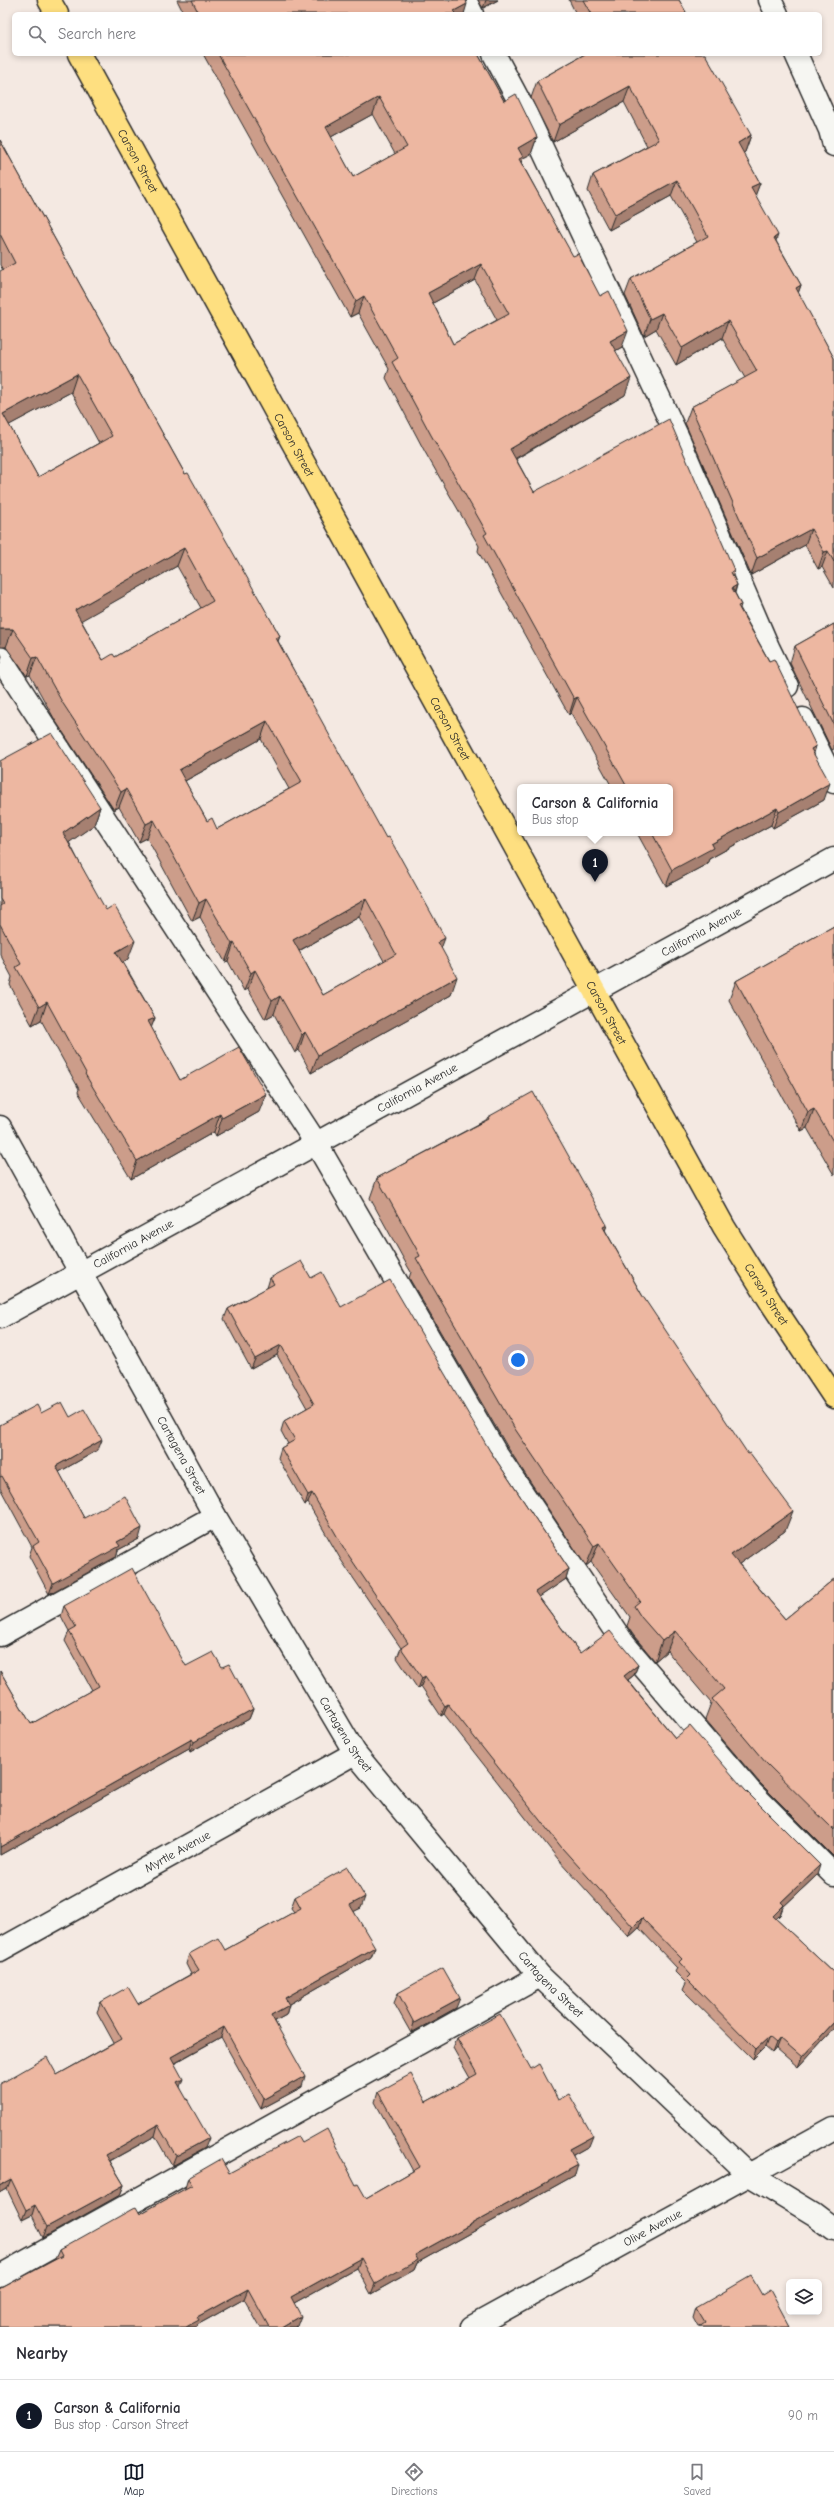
<!DOCTYPE html>
<html lang="en">
<head>
<meta charset="utf-8">
<style>
	body { margin:0; font-family:"Comic Neue",sans-serif; background:#f7f7f7; color:#2b2b33 }
	.controls { position:absolute; right:12px; bottom:12px; display:grid; overflow:hidden; border-radius:6px; box-shadow:0 2px 6px #0003 }
	.controls button { width:36px; height:36px; display:grid; place-items:center; padding:0; border:0; border-bottom:1px solid #e1e1e2; background:#fff; color:#2b2b33; font:20px sans-serif }
	.you { position:absolute; left:518px; top:1360px; width:14px; height:14px; margin:-10px; border:3px solid #fff; border-radius:50%; background:#1a73e8; box-shadow:0 0 0 6px #1a73e833 }
	.badge { display:grid; place-items:center; width:26px; height:26px; border-radius:50%; background:#111827; color:#fff; font-size:13px; font-weight:700 }
	.pin { position:absolute; translate:-50% -33px; filter:drop-shadow(0 1px 2px #0008) }
	.pin::after { content:''; position:absolute; top:21px; width:14px; height:12px; background:inherit; clip-path:polygon(0 0,100% 0,50% 100%) }
	.popup { position:absolute; left:517px; top:784px; width:156px; height:52px; box-sizing:border-box; display:grid; place-content:center; border-radius:6px; background:#fff; filter:drop-shadow(0 1px 3px #0005); font-size:13px; white-space:nowrap; color:#7c7c81 }
	.popup b { font-size:15px; color:#2b2b33 }
	.popup::after { content:''; position:absolute; left:50%; top:100%; margin-left:-8px; border:8px solid transparent; border-top-color:#fff }
	.list { margin:0; padding:0; list-style:none }
	h2 { display:flex; justify-content:space-between; align-items:center; height:52px; margin:0; padding:0 16px; font-size:17px }
	h2 small { font-size:13px; font-weight:400; color:#7c7c81 }
	.list li { display:grid; grid-template-columns:26px 1fr auto; gap:12px; align-items:center; box-sizing:border-box; height:72px; padding:0 16px; border-top:1px solid #e1e1e2 }
	.list b { display:block; font-size:15px; white-space:nowrap }
	.list p { margin:0; font-size:13px; white-space:nowrap; color:#7c7c81 }
	.list em { font-size:13px; font-style:normal; color:#7c7c81 }
	.icon { flex:none; width:22px; height:22px; fill:none; stroke:currentColor; stroke-width:2; stroke-linecap:round; stroke-linejoin:round }
	.map { position:relative; flex:none; width:834px; height:2327px; overflow:hidden }
	.search { position:absolute; background:#fff; box-shadow:0 2px 6px #0003; left:12px; right:12px; top:12px; height:44px; display:flex; align-items:center; gap:10px; box-sizing:border-box; padding:0 14px; border-radius:6px; color:#7c7c81; font-size:15px }
	.sheet { height:124px; background:#fff }
	nav { display:flex; justify-content:space-around; align-items:center; box-sizing:border-box; height:56px; border-top:1px solid #e1e1e2; background:#fff; font-size:11px; color:#7c7c81 }
	nav a { display:grid; justify-items:center; gap:2px }
	nav .on { color:#111827 }
	.map>svg:first-child { display:block }
	.lines { fill:none; stroke-linecap:round; stroke-linejoin:round }
	.minor-casing { stroke:#2b2b2b; stroke-width:25 }
	.major-casing { stroke:#2b2b2b; stroke-width:25 }
	.minor { stroke:#f6f6f2; stroke-width:22 }
	.major { stroke:#fedf80; stroke-width:22 }
	.wall { fill:#cc9d8a; stroke:#2b2b2b; fill-rule:evenodd }
	.shaded-wall { fill:#a68071; stroke:#2b2b2b }
	.building { fill:#edb7a1; stroke:#2b2b2b; fill-rule:evenodd }
	.labels { text-anchor:middle; stroke-width:4; stroke-linejoin:round; paint-order:stroke }
	.street-label { font-size:12px; fill:#2b2b2b; stroke:#f6f6f2 }
</style>
</head>
<body>
<div class="map">
<svg width="834" height="2327" viewBox="0 0 834 2327">
	<rect width="100%" height="100%" fill="#f4e9e2"/>
	<filter id="ink" filterUnits="userSpaceOnUse"><feTurbulence type="fractalNoise" baseFrequency=".025" numOctaves="2"/><feDisplacementMap in="SourceGraphic" scale="8" xChannelSelector="R" yChannelSelector="G"/><feConvolveMatrix kernelMatrix="1 2 1 2 8 2 1 2 1" color-interpolation-filters="sRGB"/></filter>
	<g filter="url(#ink)">
		<g class="lines">
			<defs>
				<g id="minor">
					<polyline points="465,0 472,14"/>
					<polyline points="770,0 777,14"/>
					<polyline points="494,54 526,114 680,442 768,647 787,686"/>
					<polyline points="796,54 830,130 834,145"/>
					<polyline points="0,658 316,1143 497,1455 624,1644 750,1791 834,1875"/>
					<polyline points="803,719 834,782"/>
					<path id="s1" d="M 0,1127 L 215,1516 L 355,1753 L 540,1976 L 748,2174 L 814,2214 L 834,2229"/>
					<path id="s2" d="M 0,1317 L 834,859"/>
					<polyline points="0,1635 215,1516"/>
					<path id="s3" d="M 0,1950 L 355,1753"/>
					<polyline points="0,2276 540,1976"/>
					<path id="s4" d="M 472,2327 L 834,2128"/>
				</g>
				<g id="major">
					<polyline points="49,0 57,14"/>
					<path id="s5" d="M 79,54 L 724,1227 L 772,1304 L 834,1397"/>
				</g>
			</defs>
			<!-- minor casing -->
			<use href="#minor" class="minor-casing"/>
			<!-- major casing -->
			<use href="#major" class="major-casing"/>
			<!-- minor -->
			<use href="#minor" class="minor"/>
			<!-- major -->
			<use href="#major" class="major"/>
		</g>
		<!-- wall -->
		<g class="wall">
			<polygon points="177,0 466,0 464,14 184,14"/>
			<polygon points="478,0 498,0 483,8"/>
			<polygon points="569,0 679,0 687,14 576,14"/>
			<path d="M 203,54 L 478,54 L 504,101 L 537,137 L 531,154 L 523,158 L 521,162 L 622,347 L 615,351 L 625,395 L 516,459 L 534,492 L 734,570 L 733,575 L 737,585 L 735,593 L 741,605 L 740,608 L 816,746 L 814,753 L 824,800 L 773,828 L 771,825 L 709,859 L 707,864 L 666,886 L 637,833 L 670,833 L 670,787 L 612,787 L 571,713 L 569,715 L 478,551 L 479,546 L 425,452 L 386,378 L 389,369 L 358,313 L 350,317 ZM 373,114 L 395,154 L 353,177 L 331,137 ZM 475,280 L 497,320 L 453,344 L 433,303 Z"/>
			<polygon points="585,54 751,135 745,152 743,153 760,183 755,195 776,241 801,285 798,293 834,358 834,588 822,567 818,569 805,545 751,575 685,423 691,407 745,378 722,338 676,365 656,329 644,336 625,295 631,279 697,242 671,196 609,230 588,191 593,175 647,146 624,102 553,142 531,98 537,81"/>
			<path d="M 0,140 L 185,474 L 280,636 L 278,641 L 441,949 L 451,995 L 311,1073 L 299,1050 L 295,1053 L 274,1014 L 265,1019 L 248,989 L 244,991 L 228,961 L 225,962 L 200,917 L 192,921 L 147,838 L 139,842 L 119,807 L 114,810 L 55,720 L 30,675 L 27,676 L 6,647 L 3,270 L 0,265 ZM 71,392 L 99,443 L 38,477 L 9,425 ZM 177,566 L 201,608 L 115,657 L 103,660 L 81,620 ZM 261,739 L 289,789 L 217,829 L 207,821 L 185,781 ZM 359,917 L 384,961 L 323,995 L 299,951 Z"/>
			<polygon points="834,624 834,749 832,750 790,663 795,646"/>
			<polygon points="0,761 100,807 94,825 69,842 128,959 123,962 155,1018 151,1027 180,1080 259,1112 216,1136 214,1132 131,1179 78,1092 79,1089 41,1020 32,1025 10,985 12,977 0,954"/>
			<polygon points="834,926 834,1175 807,1128 801,1131 729,1000 736,981"/>
			<polygon points="488,1117 607,1225 605,1230 642,1295 785,1531 739,1564 785,1619 834,1579 834,1857 759,1782 705,1719 711,1703 667,1651 655,1661 634,1636 627,1626 630,1617 591,1562 586,1566 508,1448 409,1278 411,1272 408,1267 370,1198 377,1178 486,1120"/>
			<polygon points="270,1278 311,1278 490,1451 569,1569 566,1579 539,1597 580,1653 638,1665 634,1675 628,1680 675,1738 817,1875 783,1907 780,1915 776,1919 834,1973 834,2028 798,2067 776,2048 772,2053 765,2047 753,2059 683,1990 686,1983 675,1972 677,1968 639,1928 629,1937 558,1859 444,1714 441,1716 421,1686 418,1689 397,1658 401,1648 341,1560 308,1503 305,1505 278,1458 281,1448 288,1444 281,1431 284,1421 307,1408 277,1355 251,1369 224,1319 228,1309 267,1288"/>
			<polygon points="41,1413 70,1417 98,1450 59,1472 84,1518 139,1539 118,1550 116,1557 49,1594 29,1556 32,1547 0,1488 0,1425"/>
			<polygon points="64,1606 186,1666 222,1667 253,1709 249,1719 190,1752 189,1749 0,1855 0,1671 31,1724 92,1690 65,1641 69,1631 61,1616"/>
			<polygon points="295,1897 361,1908 354,1911 371,1957 289,2004 286,2015 275,2021 302,2087 261,2109 221,2037 175,2063 180,2087 205,2148 172,2166 155,2136 110,2161 124,2185 120,2195 43,2238 32,2215 22,2220 7,2189 0,2193 57,2075 114,2043 97,2012 101,2002 138,2004 191,1974 186,1964 189,1954 225,1950 294,1912 291,1908"/>
			<polygon points="398,1993 456,2008 411,2033 394,2003"/>
			<polygon points="457,2038 531,2069 558,2100 589,2146 573,2155 575,2175 417,2263 414,2270 371,2294 357,2268 294,2303 297,2326 296,2327 260,2327 244,2299 197,2325 196,2327 0,2327 55,2259 59,2250 140,2214 185,2189 185,2188 188,2178 229,2173 302,2143 356,2185 366,2198 413,2171 375,2102 378,2092 426,2102 470,2078 453,2048"/>
			<polygon points="762,2295 790,2327 698,2327 693,2318 696,2308"/>
		</g>
		<!-- shaded-wall -->
		<g class="shaded-wall">
			<polygon points="486,0 498,0 483,8"/>
			<polygon points="467,4 464,14 453,14 454,11"/>
			<polygon points="630,86 624,102 553,142 559,125"/>
			<polygon points="379,97 373,114 320,143 326,127"/>
			<polygon points="751,135 745,152 732,159 738,143"/>
			<polygon points="537,137 531,154 523,158 517,173 518,148"/>
			<polygon points="677,180 671,196 609,230 615,214"/>
			<polygon points="760,183 754,199 751,187"/>
			<polygon points="778,235 772,252 774,238"/>
			<polygon points="481,264 475,280 422,309 428,293"/>
			<polygon points="801,285 795,302 796,288"/>
			<polygon points="364,296 358,313 350,317 356,301"/>
			<polygon points="662,313 656,329 644,336 650,319"/>
			<polygon points="728,321 722,338 676,365 682,348"/>
			<polygon points="628,331 622,347 604,357 610,341"/>
			<polygon points="77,374 71,392 0,430 3,414"/>
			<polygon points="631,378 625,395 504,465 510,449"/>
			<polygon points="811,529 805,545 751,575 757,558"/>
			<polygon points="184,548 177,566 68,628 75,610"/>
			<polygon points="828,551 822,567 818,569 824,552"/>
			<polygon points="737,585 731,602 732,588"/>
			<polygon points="0,629 13,629 6,647 0,647"/>
			<polygon points="280,636 273,654 276,638"/>
			<polygon points="2,656 0,663 0,658"/>
			<polygon points="37,657 30,675 27,676 33,658"/>
			<polygon points="577,697 571,713 569,715 574,699"/>
			<polygon points="267,721 261,739 172,788 179,770"/>
			<polygon points="816,746 810,762 811,749"/>
			<polygon points="830,783 824,800 773,828 779,812"/>
			<polygon points="126,789 119,807 114,810 121,792"/>
			<polygon points="100,807 94,825 57,851 63,833"/>
			<polygon points="777,808 771,825 709,859 707,864 666,886 672,870 711,844"/>
			<polygon points="154,820 147,838 139,842 146,824"/>
			<polygon points="206,899 200,917 192,921 199,903"/>
			<polygon points="366,899 359,917 286,958 293,940"/>
			<polygon points="445,938 438,957 438,942"/>
			<polygon points="135,941 128,959 110,970 116,952"/>
			<polygon points="234,943 228,961 225,962 232,944"/>
			<polygon points="255,970 248,989 244,991 251,973"/>
			<polygon points="457,977 451,995 311,1073 318,1055"/>
			<polygon points="280,996 274,1014 265,1019 272,1001"/>
			<polygon points="47,1002 41,1020 32,1025 39,1007"/>
			<polygon points="155,1018 148,1036 148,1021"/>
			<polygon points="305,1032 299,1050 295,1053 302,1035"/>
			<polygon points="266,1094 259,1112 216,1136 222,1118"/>
			<polygon points="814,1109 807,1128 801,1131 808,1112"/>
			<polygon points="220,1114 214,1132 131,1179 137,1161"/>
			<polygon points="607,1225 600,1245 603,1227"/>
			<polygon points="281,1345 277,1355 251,1369 255,1359"/>
			<polygon points="102,1440 98,1450 52,1476 56,1466"/>
			<polygon points="312,1493 308,1503 305,1505 308,1495"/>
			<polygon points="793,1511 785,1531 724,1575 731,1555"/>
			<polygon points="142,1528 139,1539 118,1550 116,1557 49,1594 53,1583 117,1542"/>
			<polygon points="599,1543 591,1562 586,1566 594,1546"/>
			<polygon points="569,1569 566,1579 532,1602 535,1592"/>
			<polygon points="675,1631 667,1651 655,1661 662,1641"/>
			<polygon points="638,1665 634,1675 620,1686 624,1676"/>
			<polygon points="425,1676 421,1686 418,1689 422,1678"/>
			<polygon points="448,1704 444,1714 441,1716 445,1706"/>
			<polygon points="253,1709 249,1719 190,1752 194,1742"/>
			<polygon points="192,1739 189,1749 0,1855 0,1847"/>
			<polygon points="820,1865 817,1875 783,1907 780,1915 769,1926 773,1916 781,1902"/>
			<polygon points="365,1897 361,1908 347,1915 350,1905"/>
			<polygon points="642,1918 639,1928 629,1937 633,1927"/>
			<polygon points="375,1947 371,1957 282,2008 285,1998"/>
			<polygon points="460,1998 456,2008 411,2033 414,2023"/>
			<polygon points="289,2005 286,2015 268,2025 271,2015"/>
			<polygon points="834,2022 834,2028 798,2067 802,2057"/>
			<polygon points="224,2027 221,2037 167,2067 171,2057"/>
			<polygon points="769,2037 765,2047 753,2059 756,2049"/>
			<polygon points="780,2038 776,2048 772,2053 776,2043"/>
			<polygon points="305,2076 302,2087 261,2109 264,2099"/>
			<polygon points="183,2079 179,2089 177,2082"/>
			<polygon points="158,2125 155,2136 102,2165 106,2155"/>
			<polygon points="593,2136 589,2146 566,2159 569,2149"/>
			<polygon points="209,2138 205,2148 172,2166 176,2156"/>
			<polygon points="578,2165 575,2175 417,2263 414,2270 371,2294 375,2284 415,2255"/>
			<polygon points="11,2179 7,2189 0,2193 0,2185"/>
			<polygon points="124,2185 120,2195 43,2238 47,2227"/>
			<polygon points="35,2205 32,2215 22,2220 26,2210"/>
			<polygon points="361,2258 357,2268 287,2307 291,2297"/>
			<polygon points="248,2289 244,2299 197,2325 196,2327 186,2327 197,2317"/>
			<polygon points="301,2316 297,2326 296,2327 282,2327"/>
		</g>
		<!-- building -->
		<g class="building">
			<polygon points="192,0 466,0 467,4 454,11 455,14 199,14"/>
			<polygon points="583,0 679,0 687,14 591,14"/>
			<path d="M 218,54 L 478,54 L 504,101 L 516,94 L 537,137 L 518,148 L 523,157 L 519,159 L 573,256 L 578,254 L 600,296 L 609,291 L 628,331 L 610,341 L 631,378 L 510,449 L 534,492 L 669,419 L 734,570 L 731,572 L 737,585 L 732,588 L 741,605 L 738,606 L 769,661 L 774,659 L 816,746 L 811,749 L 830,783 L 779,812 L 777,808 L 711,844 L 713,848 L 672,870 L 652,833 L 670,833 L 670,787 L 627,787 L 577,697 L 574,699 L 484,535 L 487,533 L 431,435 L 392,362 L 398,358 L 364,296 L 356,301 ZM 379,97 L 407,147 L 353,177 L 326,127 ZM 481,264 L 509,314 L 453,344 L 428,293 Z"/>
			<polygon points="585,54 705,54 751,135 738,143 760,183 751,187 778,235 774,238 801,285 796,288 834,358 834,562 828,551 824,552 811,529 757,558 691,407 757,371 728,321 682,348 662,313 650,319 631,279 708,236 677,180 615,214 593,175 659,140 630,86 559,125 537,81"/>
			<path d="M 0,140 L 185,474 L 188,473 L 280,636 L 276,638 L 386,838 L 389,837 L 445,938 L 438,942 L 457,977 L 318,1055 L 305,1032 L 302,1035 L 280,996 L 272,1001 L 255,970 L 251,973 L 234,943 L 232,944 L 206,899 L 199,903 L 154,820 L 146,824 L 126,789 L 121,792 L 62,702 L 37,657 L 33,658 L 13,629 L 0,629 L 0,271 L 15,263 L 0,234 ZM 77,374 L 112,436 L 38,477 L 3,414 ZM 184,548 L 213,601 L 115,657 L 113,654 L 103,660 L 75,610 ZM 267,721 L 302,782 L 217,829 L 212,818 L 207,821 L 179,770 ZM 366,899 L 396,954 L 323,995 L 293,940 Z"/>
			<polygon points="834,624 834,725 795,646"/>
			<polygon points="0,652 2,656 0,658"/>
			<polygon points="52,733 100,807 63,833 106,910 114,905 135,941 116,952 155,1018 148,1021 180,1080 239,1047 266,1094 222,1118 220,1114 137,1161 85,1074 86,1073 47,1002 39,1007 16,967 21,964 0,924 0,906 3,904 0,899 0,761"/>
			<polygon points="834,926 834,1143 814,1109 808,1112 736,981"/>
			<polygon points="533,1092 607,1225 603,1227 642,1295 748,1454 750,1453 793,1511 731,1555 785,1619 834,1579 834,1830 766,1763 712,1699 724,1689 675,1631 662,1641 641,1617 634,1606 640,1601 599,1543 594,1546 515,1429 416,1258 420,1256 416,1248 377,1178 489,1119 488,1117"/>
			<polygon points="301,1261 311,1278 322,1272 341,1307 390,1280 490,1451 569,1569 535,1592 580,1653 610,1631 638,1665 624,1676 675,1738 690,1726 745,1790 820,1865 781,1902 784,1905 773,1916 834,1973 834,2022 802,2057 780,2038 776,2043 769,2037 756,2049 687,1979 691,1975 679,1962 682,1959 642,1918 633,1927 562,1848 448,1704 445,1706 425,1676 422,1678 401,1648 408,1643 345,1550 312,1493 308,1495 281,1448 295,1440 284,1421 314,1404 281,1345 255,1359 228,1309 274,1284 270,1278"/>
			<polygon points="62,1402 70,1417 84,1409 102,1440 56,1466 84,1518 125,1496 142,1528 117,1542 120,1546 53,1583 33,1546 39,1542 2,1476 0,1477 0,1425 37,1405 41,1413"/>
			<polygon points="132,1568 186,1666 213,1652 222,1667 229,1664 253,1709 194,1742 192,1739 0,1847 0,1671 31,1724 99,1686 69,1631 76,1627 64,1606"/>
			<polygon points="347,1867 365,1897 350,1905 375,1947 285,1998 289,2005 271,2015 305,2076 264,2099 224,2027 171,2057 183,2079 177,2082 209,2138 176,2156 158,2125 106,2155 124,2185 47,2227 35,2205 26,2210 11,2179 0,2185 0,2084 47,2057 57,2075 122,2039 101,2002 128,1987 138,2004 199,1970 189,1954 218,1938 225,1950 301,1908 295,1897"/>
			<polygon points="443,1968 460,1998 414,2023 398,1993"/>
			<polygon points="500,2014 531,2069 539,2064 558,2100 569,2094 593,2136 569,2149 578,2165 415,2255 418,2260 375,2284 361,2258 291,2297 301,2316 282,2327 269,2327 248,2289 197,2317 199,2320 186,2327 0,2327 0,2289 62,2256 59,2250 136,2207 140,2214 192,2185 188,2178 221,2159 229,2173 298,2136 302,2143 327,2129 356,2185 358,2184 366,2198 420,2167 378,2092 411,2074 426,2102 477,2074 457,2038"/>
			<polygon points="751,2276 762,2295 770,2290 790,2327 699,2327 705,2323 696,2308"/>
		</g>
	</g>
	<g class="labels">
		<!-- street labels -->
		<g class="street-label">
			<text dy="4" stroke="none"><textPath href="#s5" startOffset="122">Carson Street</textPath></text>
			<text dy="4" stroke="none"><textPath href="#s5" startOffset="446">Carson Street</textPath></text>
			<text dy="4" stroke="none"><textPath href="#s5" startOffset="770">Carson Street</textPath></text>
			<text dy="4" stroke="none"><textPath href="#s2" startOffset="800">California Avenue</textPath></text>
			<text dy="4" stroke="none"><textPath href="#s5" startOffset="1094">Carson Street</textPath></text>
			<text dy="4" stroke="none"><textPath href="#s2" startOffset="476">California Avenue</textPath></text>
			<text dy="4" stroke="none"><textPath href="#s2" startOffset="152">California Avenue</textPath></text>
			<text dy="4" stroke="none"><textPath href="#s5" startOffset="1418">Carson Street</textPath></text>
			<text dy="4" stroke="none"><textPath href="#s1" startOffset="375">Cartagena Street</textPath></text>
			<text dy="4" stroke="none"><textPath href="#s1" startOffset="699">Cartagena Street</textPath></text>
			<text dy="4" stroke="none"><textPath href="#s3" startOffset="203">Myrtle Avenue</textPath></text>
			<text dy="4" stroke="none"><textPath href="#s1" startOffset="1023">Cartagena Street</textPath></text>
			<text dy="4" stroke="none"><textPath href="#s4" startOffset="206">Olive Avenue</textPath></text>
		</g>
	</g>
</svg>
<div class="controls">
<button><svg class="icon" aria-label="layers" viewBox="0 0 24 24"><path d="M12 4l9 5-9 5-9-5zM3 14l9 5 9-5"/></svg></button>
</div>
<div class="you"></div>
<div class="pin badge" style="left:595px;top:882px">1</div>
<div class="popup"><b>Carson &amp; California</b>Bus stop</div>
<div class="search"><svg class="icon" aria-label="search" viewBox="0 0 24 24"><circle cx="10" cy="10" r="6"/><path d="M15 15l6 6"/></svg>Search here</div>
</div>
<section class="sheet">
<h2>Nearby<small></small></h2>
<ul class="list">
<li><span class="badge">1</span><div><b>Carson &amp; California</b><p>Bus stop · Carson Street</p></div><em>90 m</em></li>
</ul>
</section>
<nav>
<a class="on"><svg class="icon" aria-label="map" viewBox="0 0 24 24"><path d="M3 6l6-2 6 2 6-2v14l-6 2-6-2-6 2zM9 4v14M15 6v14"/></svg>Map</a>
<a><svg class="icon" aria-label="directions" viewBox="0 0 24 24"><path d="M12 3l9 9-9 9-9-9zM9 14v-3h6M13 9l2 2-2 2"/></svg>Directions</a>
<a><svg class="icon" aria-label="saved" viewBox="0 0 24 24"><path d="M7 4h10v16l-5-4-5 4z"/></svg>Saved</a>
</nav>
</body>
</html>
